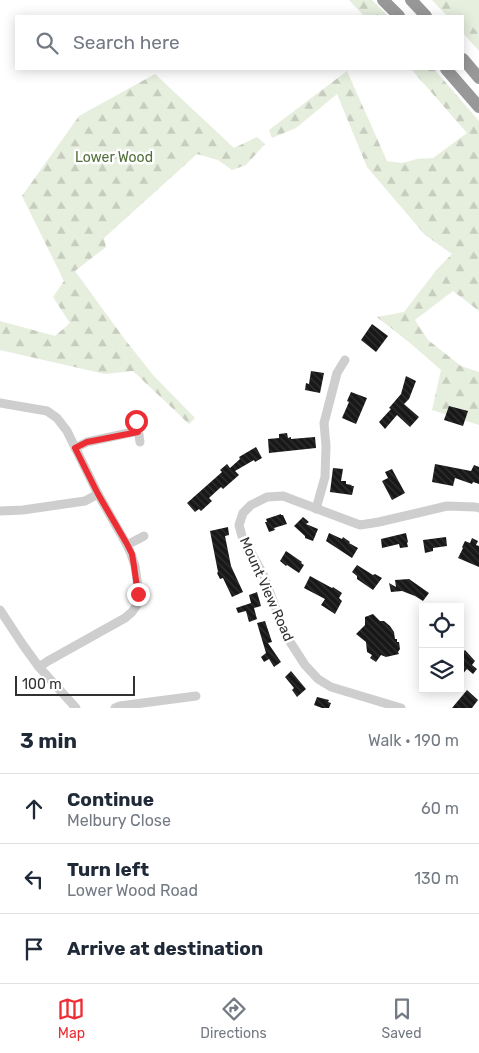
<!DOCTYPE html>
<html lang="en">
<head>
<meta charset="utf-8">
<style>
	body { margin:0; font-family:Rubik,sans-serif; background:#f6f6f7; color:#1f2937 }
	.controls { position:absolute; right:15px; bottom:15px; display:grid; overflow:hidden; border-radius:0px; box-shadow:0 2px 12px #0003 }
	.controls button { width:45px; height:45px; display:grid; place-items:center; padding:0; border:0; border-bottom:1px solid #e0e1e3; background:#fff; color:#1f2937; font:25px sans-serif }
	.scale { position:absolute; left:15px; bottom:12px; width:120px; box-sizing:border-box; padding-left:5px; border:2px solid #313131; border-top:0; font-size:14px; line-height:18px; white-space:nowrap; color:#313131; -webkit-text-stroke:4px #fff; paint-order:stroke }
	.stop { position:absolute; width:15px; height:15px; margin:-11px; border:4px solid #ed2d34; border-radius:50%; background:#fff }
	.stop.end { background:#ed2d34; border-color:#fff; box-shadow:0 1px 5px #0008 }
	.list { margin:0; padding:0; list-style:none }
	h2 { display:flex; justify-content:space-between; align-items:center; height:65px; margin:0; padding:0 20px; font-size:21px }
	h2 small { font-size:16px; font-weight:400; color:#747a83 }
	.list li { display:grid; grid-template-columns:32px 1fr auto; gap:15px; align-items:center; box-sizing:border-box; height:70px; padding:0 20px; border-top:1px solid #e0e1e3 }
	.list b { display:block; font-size:19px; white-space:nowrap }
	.list p { margin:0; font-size:16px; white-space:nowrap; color:#747a83 }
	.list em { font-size:16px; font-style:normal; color:#747a83 }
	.icon { flex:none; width:28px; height:28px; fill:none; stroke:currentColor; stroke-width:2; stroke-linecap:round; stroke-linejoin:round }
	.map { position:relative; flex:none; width:479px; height:708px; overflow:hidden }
	.search { position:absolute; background:#fff; box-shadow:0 2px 12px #0003; left:15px; right:15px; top:15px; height:55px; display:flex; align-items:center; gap:12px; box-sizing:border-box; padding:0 18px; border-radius:0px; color:#747a83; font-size:19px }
	.sheet { height:275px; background:#fff }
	nav { display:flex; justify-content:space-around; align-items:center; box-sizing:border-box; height:70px; border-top:1px solid #e0e1e3; background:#fff; font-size:14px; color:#747a83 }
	nav a { display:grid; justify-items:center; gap:2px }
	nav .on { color:#ed2d34 }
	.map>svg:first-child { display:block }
	.grass { fill:#e6eede }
	.forest { fill:url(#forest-firs) }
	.building { fill:url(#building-back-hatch) }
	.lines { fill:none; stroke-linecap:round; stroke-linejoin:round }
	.minor { stroke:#cecece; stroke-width:9 }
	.highway { stroke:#989898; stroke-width:12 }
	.route { stroke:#ed2d34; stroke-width:6 }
	.labels { text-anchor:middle; stroke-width:5; stroke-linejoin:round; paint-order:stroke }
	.park-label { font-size:14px; fill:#516f3b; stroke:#fff }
	.street-label { font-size:14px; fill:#313131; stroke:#fff }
</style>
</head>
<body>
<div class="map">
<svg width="479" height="708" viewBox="0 0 479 708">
	<defs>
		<pattern id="forest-firs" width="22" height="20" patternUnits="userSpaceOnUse" patternTransform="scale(1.25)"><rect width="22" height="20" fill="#e6eede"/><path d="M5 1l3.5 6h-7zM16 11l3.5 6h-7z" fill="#c6cdbf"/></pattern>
		<pattern id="building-back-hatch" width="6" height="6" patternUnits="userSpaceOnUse" patternTransform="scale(1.25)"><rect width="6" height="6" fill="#181818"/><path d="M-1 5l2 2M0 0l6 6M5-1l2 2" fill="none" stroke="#313131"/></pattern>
	</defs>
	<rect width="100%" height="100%" fill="#fff"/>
	<!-- grass -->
	<polygon class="grass" points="448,0 479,0 479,34"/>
	<!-- forest -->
	<g class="forest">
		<polygon points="349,0 372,0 388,16 364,16"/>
		<polygon points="432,0 449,0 479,34 479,51 463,33 463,16 447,16"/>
		<polygon points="411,69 434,69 479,121 479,311 453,291 415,320 428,340 461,366 479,372 479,425 432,410 441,370 410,343 377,317 404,312 438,268 452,254 425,235 367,167 337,94 296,128 272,138 269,130 347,71 387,161 402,163 417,159 433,158 467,133"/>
		<polygon points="155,74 234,148 257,137 265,144 246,165 232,170 218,160 197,154 104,238 106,247 75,271 123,337 153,375 195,418 189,424 133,371 105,374 0,350 0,321 55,336 70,323 53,297 64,281 22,196 79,116"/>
	</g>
	<!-- building -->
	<g class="building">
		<polygon points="372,324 388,336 376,352 361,340"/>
		<polygon points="311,371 324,373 320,393 305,390 306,383 309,384"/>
		<polygon points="406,376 416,381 409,399 404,404 419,417 410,427 397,415 385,429 379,422 391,409 389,408 401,394"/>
		<polygon points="351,392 367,398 356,424 342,418 349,402 347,401"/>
		<polygon points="449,406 468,411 463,426 444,420"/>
		<polygon points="287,433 288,438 291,437 291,439 315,437 316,448 269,453 268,439 279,438 279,434"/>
		<polygon points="256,447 262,458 255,462 254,460 235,471 239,475 223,489 221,487 209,498 212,501 201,511 199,509 195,512 187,503 222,472 220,470 227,464 230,468 240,459 239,457"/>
		<polygon points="435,464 471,471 474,465 479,467 479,484 473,482 472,484 455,478 453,486 432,482"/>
		<polygon points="333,468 343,469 341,481 346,481 346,484 352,485 351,486 354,486 352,495 330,492"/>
		<polygon points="392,469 405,493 392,500 382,481 388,478 385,472"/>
		<polygon points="281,514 281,515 283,515 287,524 274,528 275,530 269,532 265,522 267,522 266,519"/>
		<polygon points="303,517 309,522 306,524 318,529 313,541 305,538 305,536 294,526"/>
		<polygon points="228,527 229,535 225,536 231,566 243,592 232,597 223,578 220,579 217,573 218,572 210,531"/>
		<polygon points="329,533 342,539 343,537 350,542 349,543 358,548 352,558 326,541"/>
		<polygon points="406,533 408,542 407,543 408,547 400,548 399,544 382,548 381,539"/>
		<polygon points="446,537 447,546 433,548 433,551 425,553 423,540"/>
		<polygon points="472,538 478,541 476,545 479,546 479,567 458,558 463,548 462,547 465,541 470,543"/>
		<polygon points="286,551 302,562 301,563 304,565 299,573 287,565 286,566 280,561"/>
		<polygon points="357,565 373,575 375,574 382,578 373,590 357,579 357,576 352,572"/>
		<polygon points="310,576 332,588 333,587 342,593 339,598 342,601 335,614 321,605 325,599 304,588"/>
		<polygon points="409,579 429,593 423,601 415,596 402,591 391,592 389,583 396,587 395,580"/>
		<polygon points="257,592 261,606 254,608 257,619 249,622 246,611 238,613 236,608 251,603 249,595"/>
		<polygon points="373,614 380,621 384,621 390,626 394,632 395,639 397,639 397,642 399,642 400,649 398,652 399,654 386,657 381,655 376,662 370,658 372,655 367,652 366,642 356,634 365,625 365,617"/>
		<polygon points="265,621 272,642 268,643 281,662 274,667 269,659 264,662 261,657 266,653 257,623"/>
		<polygon points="465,650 475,661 472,665 477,669 473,674 467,669 460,677 460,655"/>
		<polygon points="291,671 306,689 297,697 292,690 294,688 285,677"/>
		<polygon points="467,690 478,700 472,708 452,708"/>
		<polygon points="317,697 329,700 328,702 331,703 329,708 322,708 314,705"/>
	</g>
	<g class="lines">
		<!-- minor -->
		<g class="minor">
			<polyline points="0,403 47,411 57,418 67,431 98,494 127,545 131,554 135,566 139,594 137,605 132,612 125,618 48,661 39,667"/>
			<polyline points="137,421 140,442"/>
			<polyline points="75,448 87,442 138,431"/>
			<polyline points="316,509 325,477 326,446 324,423 337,373 345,360"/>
			<polyline points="0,511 23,510 85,501 98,494"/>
			<polyline points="127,545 144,536"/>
			<polyline points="0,610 23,645 39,667 76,708"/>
			<polyline points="115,708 120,706 196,696"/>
			<polyline points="401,708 331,687 318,679 305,665 285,634 264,576 242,536 239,525 243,513 251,505 267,497 283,496 360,525 379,522 447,506 475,507 479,508"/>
		</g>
		<!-- highway -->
		<g class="highway">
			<polyline points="383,0 399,16"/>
			<polyline points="411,0 426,16"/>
			<polyline points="463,59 479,78"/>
			<polyline points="446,69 479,107"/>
		</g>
	</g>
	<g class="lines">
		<!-- route -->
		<polyline class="route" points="136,421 138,432 87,442 75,448 98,494 127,544 132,554 134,566 138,594"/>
	</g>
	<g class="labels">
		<!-- park labels -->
		<g class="park-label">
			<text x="114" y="162">Lower Wood</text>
		</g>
		<!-- street labels -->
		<g class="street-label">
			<text transform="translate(267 589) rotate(66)" y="5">Mount View Road</text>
		</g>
	</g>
</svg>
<div class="controls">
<button><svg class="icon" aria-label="locate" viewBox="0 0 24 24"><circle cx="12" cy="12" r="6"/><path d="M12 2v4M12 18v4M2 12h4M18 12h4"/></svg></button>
<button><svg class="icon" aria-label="layers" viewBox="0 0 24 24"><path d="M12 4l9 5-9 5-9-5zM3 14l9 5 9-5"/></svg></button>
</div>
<div class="scale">100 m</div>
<div class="stop" style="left:136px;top:421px"></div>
<div class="stop end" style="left:138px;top:594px"></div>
<div class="search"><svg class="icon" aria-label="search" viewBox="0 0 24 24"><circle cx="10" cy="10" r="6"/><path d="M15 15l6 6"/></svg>Search here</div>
</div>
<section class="sheet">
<h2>3 min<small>Walk · 190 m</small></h2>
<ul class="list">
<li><svg class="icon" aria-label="ahead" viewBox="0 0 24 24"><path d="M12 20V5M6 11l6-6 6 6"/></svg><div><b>Continue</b><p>Melbury Close</p></div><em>60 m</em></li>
<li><svg class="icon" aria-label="left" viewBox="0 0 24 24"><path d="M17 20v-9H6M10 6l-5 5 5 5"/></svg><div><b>Turn left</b><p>Lower Wood Road</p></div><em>130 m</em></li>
<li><svg class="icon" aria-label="arrive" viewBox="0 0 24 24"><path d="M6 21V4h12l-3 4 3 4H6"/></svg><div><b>Arrive at destination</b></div></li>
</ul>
</section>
<nav>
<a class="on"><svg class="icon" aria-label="map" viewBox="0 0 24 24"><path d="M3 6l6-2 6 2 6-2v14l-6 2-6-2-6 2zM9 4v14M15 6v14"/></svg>Map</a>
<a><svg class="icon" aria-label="directions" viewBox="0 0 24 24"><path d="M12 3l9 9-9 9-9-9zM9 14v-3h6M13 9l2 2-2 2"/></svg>Directions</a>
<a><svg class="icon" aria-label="saved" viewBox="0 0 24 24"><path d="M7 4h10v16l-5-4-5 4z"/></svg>Saved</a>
</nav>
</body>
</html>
